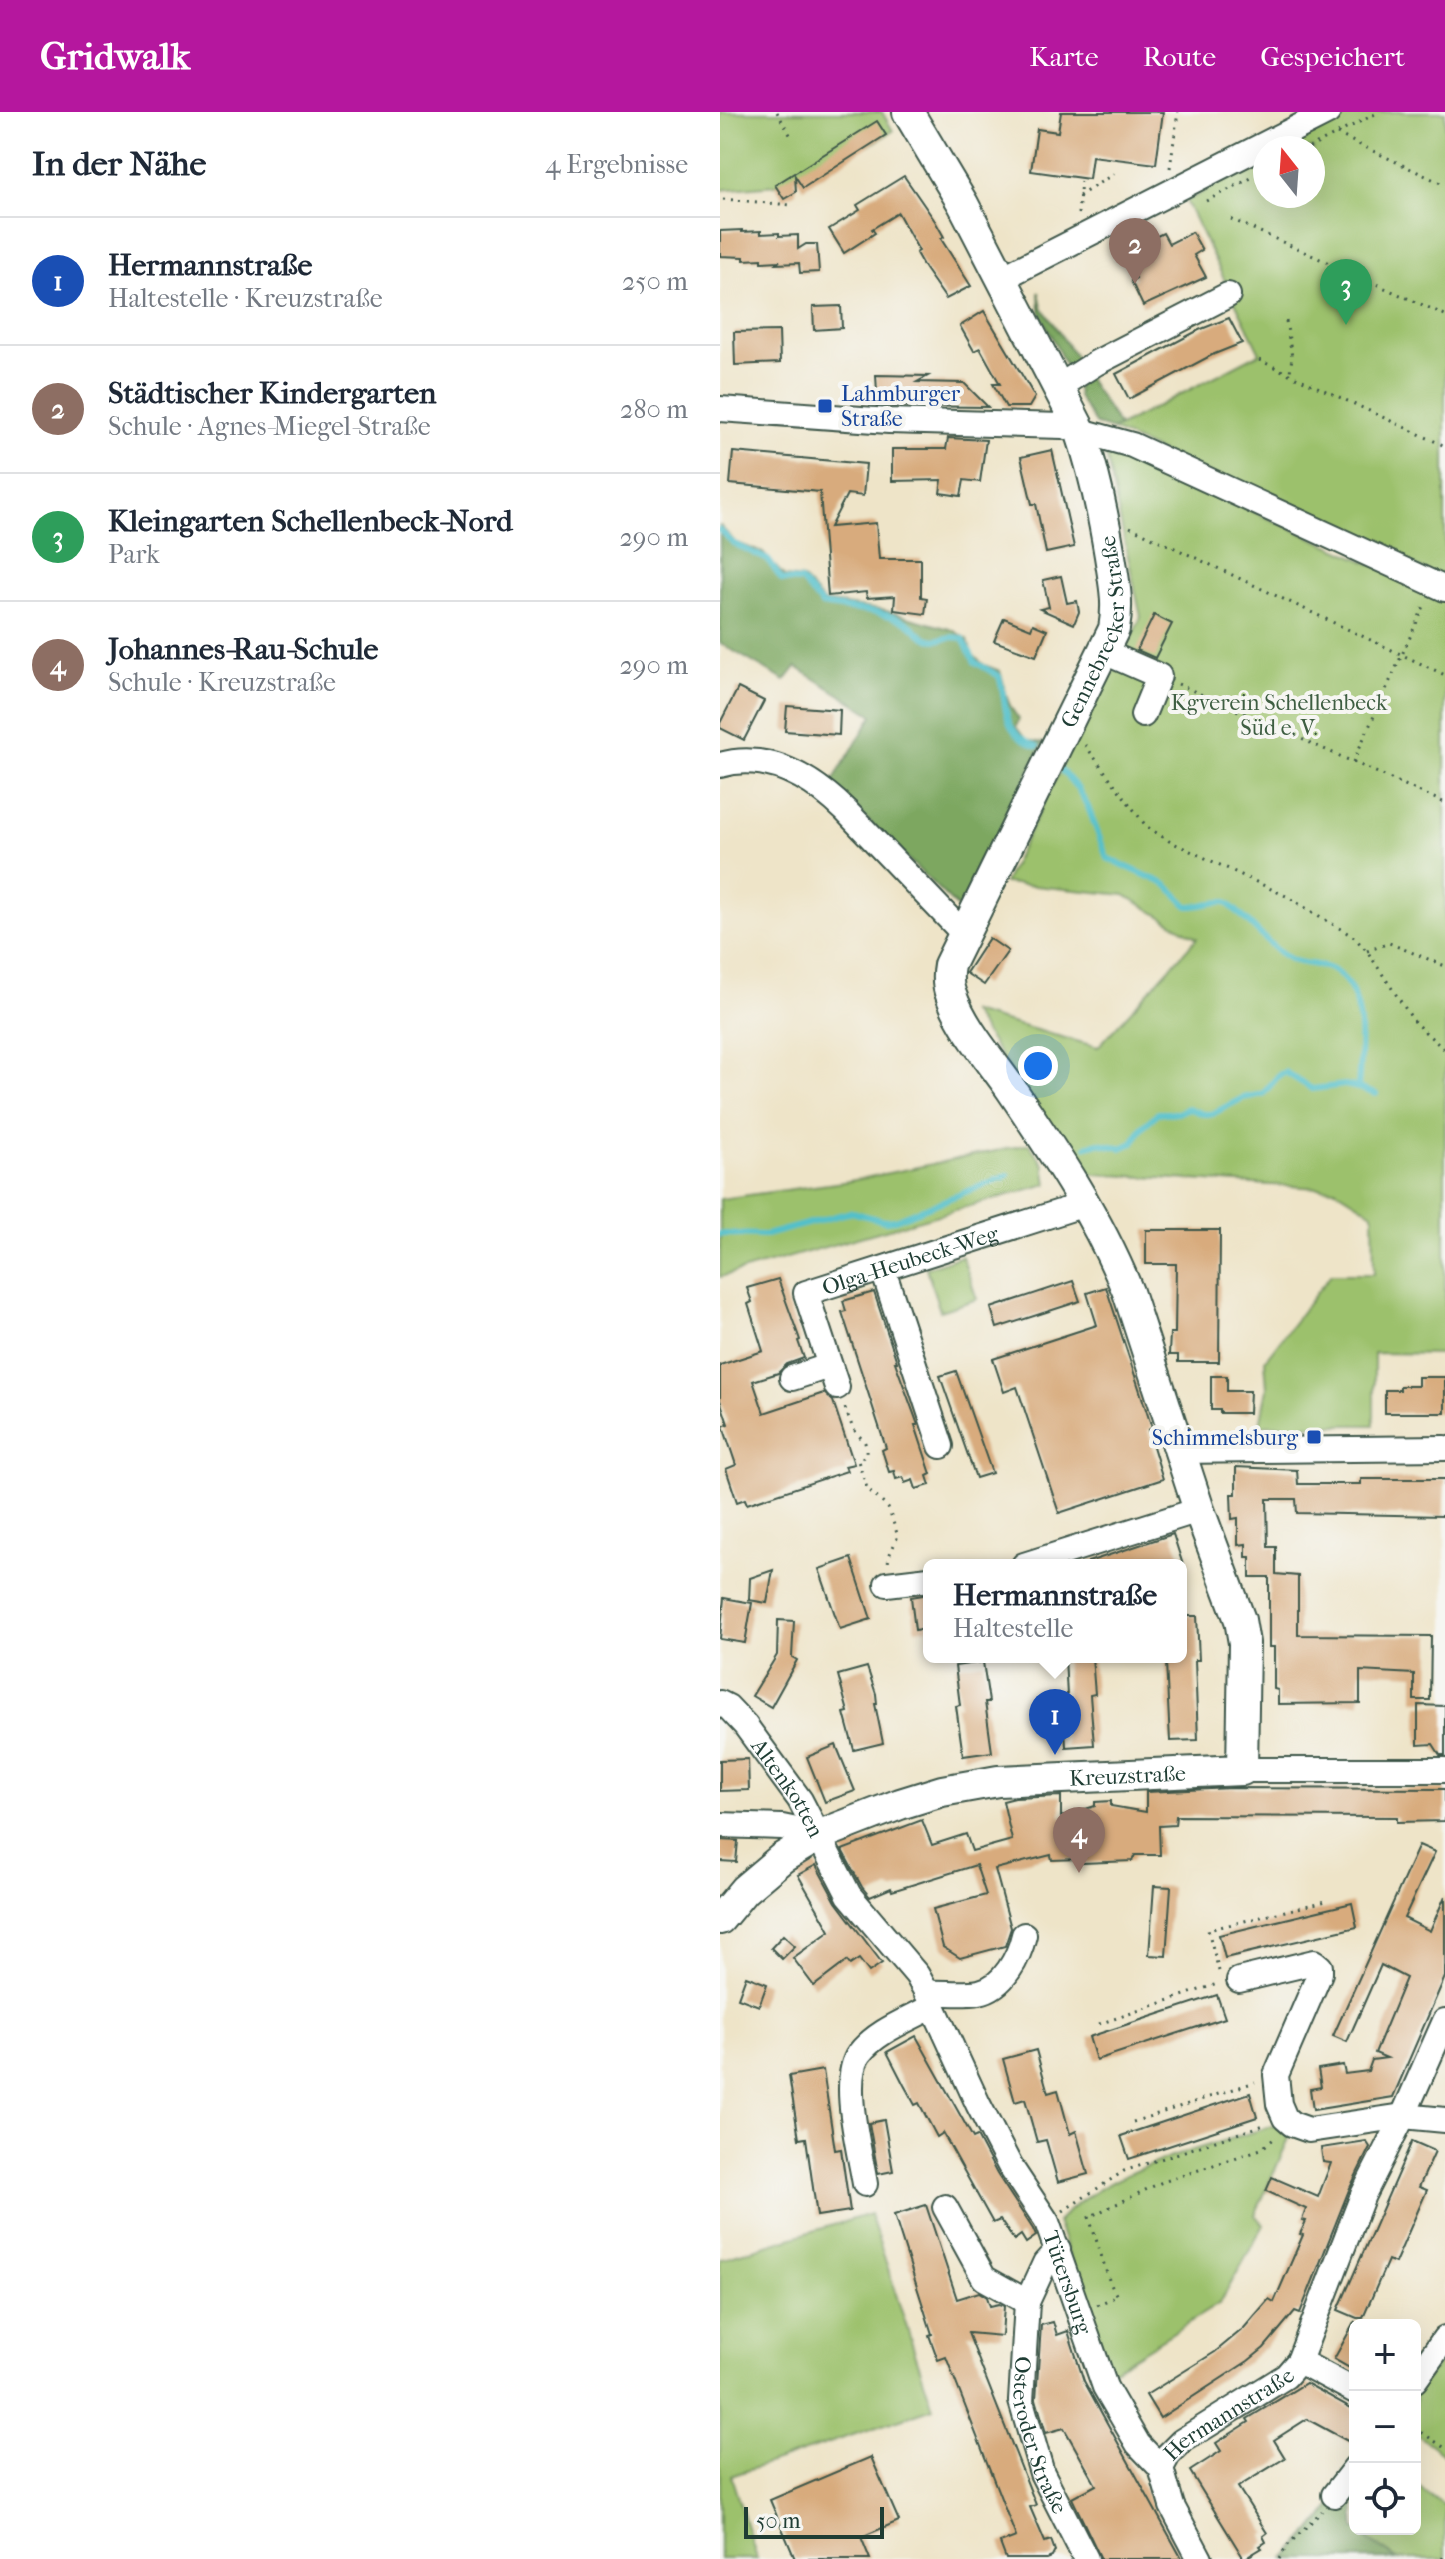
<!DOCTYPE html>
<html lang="de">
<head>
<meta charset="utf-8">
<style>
	body { margin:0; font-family:"IM FELL French Canon",serif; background:#f6f6f7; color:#1f2937 }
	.controls { position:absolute; right:24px; bottom:24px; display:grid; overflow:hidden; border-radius:12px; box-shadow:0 8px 32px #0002 }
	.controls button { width:72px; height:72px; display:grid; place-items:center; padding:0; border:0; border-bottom:2px solid #e0e1e3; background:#fff; color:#1f2937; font:40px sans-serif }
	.compass { position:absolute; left:533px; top:24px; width:72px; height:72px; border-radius:50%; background:#fff; box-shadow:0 8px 32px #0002; rotate:343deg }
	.scale { position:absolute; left:24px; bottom:20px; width:140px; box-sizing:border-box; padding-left:8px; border:4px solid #1f3d34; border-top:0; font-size:22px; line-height:28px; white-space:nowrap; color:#1f3d34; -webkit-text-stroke:6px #f6f6f2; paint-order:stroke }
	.you { position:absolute; left:318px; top:954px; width:28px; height:28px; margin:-20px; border:6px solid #fff; border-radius:50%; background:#1a73e8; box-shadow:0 0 0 12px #1a73e833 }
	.badge { display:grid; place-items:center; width:52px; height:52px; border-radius:50%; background:#b5179e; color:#fff; font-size:26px; font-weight:700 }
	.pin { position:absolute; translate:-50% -66px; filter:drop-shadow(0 2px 4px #0008) }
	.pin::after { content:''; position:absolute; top:42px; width:28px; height:24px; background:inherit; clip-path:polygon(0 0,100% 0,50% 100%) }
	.popup { position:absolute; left:203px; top:1447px; width:264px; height:104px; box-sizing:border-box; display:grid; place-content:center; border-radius:12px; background:#fff; filter:drop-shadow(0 2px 6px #0005); font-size:26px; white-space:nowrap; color:#747a83 }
	.popup b { font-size:30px; color:#1f2937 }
	.popup::after { content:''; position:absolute; left:50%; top:100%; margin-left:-16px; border:16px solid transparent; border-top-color:#fff }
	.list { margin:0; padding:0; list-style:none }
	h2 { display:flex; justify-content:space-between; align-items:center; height:104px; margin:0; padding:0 32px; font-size:34px }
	h2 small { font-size:26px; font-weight:400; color:#747a83 }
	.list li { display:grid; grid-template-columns:52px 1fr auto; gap:24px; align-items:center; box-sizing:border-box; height:128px; padding:0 32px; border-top:2px solid #e0e1e3 }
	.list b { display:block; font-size:30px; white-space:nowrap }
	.list p { margin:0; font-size:26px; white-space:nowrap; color:#747a83 }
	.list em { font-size:26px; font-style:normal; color:#747a83 }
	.icon { flex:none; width:44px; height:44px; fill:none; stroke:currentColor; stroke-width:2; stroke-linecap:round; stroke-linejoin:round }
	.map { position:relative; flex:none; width:725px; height:2447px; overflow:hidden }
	header { display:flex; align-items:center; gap:48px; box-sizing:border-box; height:112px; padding:0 40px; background:#b5179e; color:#fff }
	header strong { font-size:38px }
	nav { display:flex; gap:44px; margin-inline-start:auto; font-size:28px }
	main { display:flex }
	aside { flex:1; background:#fff }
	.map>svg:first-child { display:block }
	.green { fill:#9cc16c; stroke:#5e7f50; stroke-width:2 }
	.forest { fill:#7da760; stroke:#4e724a; stroke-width:2 }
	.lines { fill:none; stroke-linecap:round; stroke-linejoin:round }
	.stream { stroke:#52c0ca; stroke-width:6 }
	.building { fill:#d8ab7d }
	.minor-casing { stroke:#3e564a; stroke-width:28 }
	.major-casing { stroke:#3e564a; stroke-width:34 }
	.path { stroke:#3e564a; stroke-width:3; stroke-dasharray:2 6; stroke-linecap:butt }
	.minor { stroke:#fff; stroke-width:24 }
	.major { stroke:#fff; stroke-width:30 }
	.transit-dot { fill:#1a4fb4; stroke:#f6f6f2; stroke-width:3 }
	.labels { text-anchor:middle; stroke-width:8; stroke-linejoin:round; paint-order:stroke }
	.transit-label { font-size:22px; fill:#164399; stroke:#f6f6f2; text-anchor:start }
	.street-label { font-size:22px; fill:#1f3d34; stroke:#f6f6f2 }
	.park-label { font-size:22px; fill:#3e5e42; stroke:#f6f6f2 }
</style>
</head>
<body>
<header>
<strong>Gridwalk</strong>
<nav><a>Karte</a><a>Route</a><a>Gespeichert</a></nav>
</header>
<main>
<aside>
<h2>In der Nähe<small>4 Ergebnisse</small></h2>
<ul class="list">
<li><span class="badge" style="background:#1a4fb4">1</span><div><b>Hermannstraße</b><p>Haltestelle · Kreuzstraße</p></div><em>250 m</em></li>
<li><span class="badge" style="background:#8d6e63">2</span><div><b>Städtischer Kindergarten</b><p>Schule · Agnes-Miegel-Straße</p></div><em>280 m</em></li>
<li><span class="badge" style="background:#2e9e5b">3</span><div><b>Kleingarten Schellenbeck-Nord</b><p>Park</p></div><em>290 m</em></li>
<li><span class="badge" style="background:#8d6e63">4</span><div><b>Johannes-Rau-Schule</b><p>Schule · Kreuzstraße</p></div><em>290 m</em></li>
</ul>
</aside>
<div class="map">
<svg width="725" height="2447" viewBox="0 0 725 2447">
	<rect width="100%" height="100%" fill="#f6f6f2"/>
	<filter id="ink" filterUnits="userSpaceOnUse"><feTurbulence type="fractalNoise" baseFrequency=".0125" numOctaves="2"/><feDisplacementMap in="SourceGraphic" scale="16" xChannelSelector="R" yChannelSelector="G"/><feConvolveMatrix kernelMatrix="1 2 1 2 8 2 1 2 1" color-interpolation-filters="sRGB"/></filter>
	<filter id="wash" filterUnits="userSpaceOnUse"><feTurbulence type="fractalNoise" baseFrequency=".006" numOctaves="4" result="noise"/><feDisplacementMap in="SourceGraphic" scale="32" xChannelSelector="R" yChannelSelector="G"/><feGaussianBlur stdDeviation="1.8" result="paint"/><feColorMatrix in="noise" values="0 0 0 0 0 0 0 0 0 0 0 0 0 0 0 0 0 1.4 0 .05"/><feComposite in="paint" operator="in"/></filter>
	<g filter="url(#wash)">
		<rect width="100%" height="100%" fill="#eee4c8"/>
		<!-- green -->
		<g class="green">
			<polygon points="0,0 162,0 173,19 155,30 55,73 0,78"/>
			<polygon points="632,0 725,0 725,467 392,318 540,241 466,89 545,47 545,84 593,84 593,36 565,36"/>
			<polygon points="390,336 725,485 725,1242 654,1241 654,1313 540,1313 547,1276 545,1248 611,1162 654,1162 653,1101 615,1077 360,1061 251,900 378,935 477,826 405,783 284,771 385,568 397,557 421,505 385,338"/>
			<polygon points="309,1032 324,1053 327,1072 0,1165 0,1087 130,1069"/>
			<polygon points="242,1144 257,1187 220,1199 206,1156"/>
			<path d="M 556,2013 L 570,2024 L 535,2103 L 544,2113 L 500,2191 L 391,2259 L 337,2110 C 391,2054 484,2036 556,2013 Z"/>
			<polygon points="150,2102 213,2296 11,2364 37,2447 0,2447 0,2147"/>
			<polygon points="725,2244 725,2343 695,2321 695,2280"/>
			<polygon points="695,2373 725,2394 725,2447 677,2447 647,2427 654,2417 695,2417"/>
		</g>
		<!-- forest -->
		<g class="forest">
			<polygon points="319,180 322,195 361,253 350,263 320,200"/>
			<polygon points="365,262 399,314 392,318 376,313 358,285 357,275"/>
			<path d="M 0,414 L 15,430 L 43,441 L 65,465 L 83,467 L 103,490 L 166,499 L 233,518 L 248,528 L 252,542 L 264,553 L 280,559 C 288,581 283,587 299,607 L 296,615 L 306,628 L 323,631 L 241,799 L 111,672 L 153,603 L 76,555 L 65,569 L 0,531 Z"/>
			<polygon points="635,2363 635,2417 654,2417 647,2427 677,2447 565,2447 601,2408"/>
		</g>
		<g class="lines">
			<!-- stream -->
			<g class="stream">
				<path d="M 0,418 L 13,431 L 48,448 L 62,468 L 81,469 L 102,493 C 128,498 156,498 182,508 C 192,511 197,522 207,526 C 219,532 229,521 243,527 L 255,550 L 279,564 C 289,595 279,620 317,634"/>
				<path d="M 341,658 L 358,677 L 368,695 L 387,746 L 447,773 L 468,794 C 480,795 492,789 504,790 C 512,791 551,835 563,843 C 578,854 595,850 610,857 C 650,875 640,941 638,976 L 656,982"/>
				<polyline points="367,1034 379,1031 401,1036 413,1031 422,1015 438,1001 458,1001 468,996 483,1002 492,1002 523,986 543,982 559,963 565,960 592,977 625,973 638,976"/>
				<polyline points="0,1122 46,1123 131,1100 165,1109 175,1108 288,1063"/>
			</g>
		</g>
		<g id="blocks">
			<!-- building -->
			<g class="building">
				<polygon points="341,0 443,0 436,52 372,44 369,67 311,59 317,17 338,20"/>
				<polygon points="157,9 166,23 83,76 75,64 76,80 64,87 55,73"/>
				<polygon points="184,64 215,109 224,125 221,127 251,174 226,187 205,157 196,141 199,139 178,101 152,117 155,121 124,141 109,117 140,98 137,93"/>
				<polygon points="22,118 22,120 41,119 41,122 59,121 59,124 78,123 78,137 86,132 97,132 99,160 80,161 79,151 55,152 60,149 42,150 42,147 24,148 24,145 0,144 0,119"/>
				<polygon points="472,120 482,138 474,143 486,165 423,194 411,169 416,166 408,150 431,137 427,129 443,121 449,132"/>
				<polygon points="121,194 122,216 94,218 93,195"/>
				<polygon points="264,199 315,285 309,295 286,295 273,272 280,272 260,236 254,239 240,214"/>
				<polygon points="509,206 522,231 492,243 409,287 396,262 479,218"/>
				<polygon points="59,219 60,251 15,253 14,220"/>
				<polygon points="156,263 208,264 197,270 244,271 268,295 172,294 172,281 157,280"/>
				<polygon points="228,326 266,328 260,370 244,368 241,384 220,381 222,368 172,369 172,337 226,337"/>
				<polygon points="332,338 354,435 326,441 316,392 312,392 301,345"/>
				<polygon points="13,340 146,352 143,384 127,382 110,415 156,411 159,447 201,447 201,485 207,486 205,502 174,498 175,484 147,486 146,480 108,484 100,380 10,372"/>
				<polygon points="341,464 347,491 357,489 359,500 354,512 320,497 329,495 323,468"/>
				<polygon points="434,503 452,512 435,546 417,538"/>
				<polygon points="284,506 311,517 313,512 327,518 316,544 274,529"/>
				<polygon points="18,576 44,589 24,628 0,616 0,611"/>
				<polygon points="67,594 120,598 119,623 65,619"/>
				<polygon points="269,826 288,839 264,873 246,861"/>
				<polygon points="426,1118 500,1118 499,1250 458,1250 458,1243 449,1243 450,1221 455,1221 456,1152 426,1152"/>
				<polygon points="58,1167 80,1228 78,1229 84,1246 67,1252 58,1261 33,1269 44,1301 104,1281 113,1289 134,1352 125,1354 127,1359 27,1392 25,1387 17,1390 6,1357 16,1353 3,1314 8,1312 0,1288 0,1253 43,1239 28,1192 32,1190 27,1176"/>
				<polygon points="353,1169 360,1189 277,1216 271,1196"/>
				<polygon points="386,1175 432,1316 428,1318 443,1367 339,1401 297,1275 284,1280 273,1247 377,1213 367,1181"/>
				<polygon points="154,1180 177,1250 175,1250 198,1313 195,1313 211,1362 207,1364 210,1373 196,1377 193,1368 185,1371 183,1365 176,1367 174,1359 169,1360 162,1338 166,1336 122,1200 126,1199 123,1189"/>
				<polygon points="236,1259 272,1361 256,1366 220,1264"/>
				<polygon points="491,1264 507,1264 507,1279 530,1279 529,1301 500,1301 500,1298 491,1298"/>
				<polygon points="698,1265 725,1265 725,1301 665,1301 665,1278 680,1278 680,1274 698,1274"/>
				<polygon points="516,1355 577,1358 578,1372 641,1372 641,1367 725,1367 723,1404 577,1401 576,1387 547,1387 548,1435 556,1435 556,1462 578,1464 578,1523 711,1524 710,1588 694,1588 694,1562 640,1559 640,1591 558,1592 558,1578 554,1577 554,1535 549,1535 549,1465 530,1465 530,1445 526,1445 526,1432 518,1433 518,1406 512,1407 511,1382 516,1382"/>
				<polygon points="453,1422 463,1453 368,1453 368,1450"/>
				<polygon points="131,1446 151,1507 120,1517 99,1457"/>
				<polygon points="53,1458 47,1491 29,1488 30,1466"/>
				<polygon points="209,1482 209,1516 195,1518 191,1485"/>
				<polygon points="4,1486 32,1491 25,1531 0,1527"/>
				<polygon points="461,1504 477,1504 479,1548 475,1548 478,1628 450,1629 446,1550 450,1549 450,1545 461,1545"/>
				<polygon points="58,1508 74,1509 72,1545 77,1548 51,1595 32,1584 57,1543"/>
				<polygon points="345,1545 372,1545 375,1582 370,1583 374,1633 346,1635 343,1585 347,1584"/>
				<polygon points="263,1550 269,1590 265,1590 272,1640 243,1644 236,1594 240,1593 235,1554"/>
				<polygon points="147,1555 156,1582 157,1592 155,1592 163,1631 134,1638 124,1601 128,1600 118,1563"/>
				<polygon points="698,1593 725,1594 725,1643 720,1643 713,1632 698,1633"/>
				<polygon points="116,1633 135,1679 105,1690 87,1645"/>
				<polygon points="28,1647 29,1678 0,1679 0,1648"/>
				<polygon points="512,1676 725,1677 725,1709 677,1710 677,1705 456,1704 455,1713 439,1714 440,1743 415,1743 412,1749 362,1751 359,1747 332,1748 331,1743 275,1757 291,1816 285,1834 240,1846 223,1835 213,1797 266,1783 256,1753 172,1779 171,1776 150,1785 142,1775 122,1738 202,1708 212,1733 246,1722 252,1739 292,1728 283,1689 295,1686 341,1684 341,1705 375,1694 375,1690 391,1689 391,1694 426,1700 426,1680"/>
				<polygon points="0,1728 18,1729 16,1750 0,1749"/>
				<polygon points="699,1733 715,1740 684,1806 710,1819 725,1784 725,1865 673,1985 593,1998 590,1977 601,1975 598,1957 623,1953 625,1962 648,1959 652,1948 667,1946 655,1941 686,1866 661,1853 627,1930 613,1924"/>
				<polygon points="96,1753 116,1790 162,1851 149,1860 139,1847 130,1853 127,1849 94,1874 73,1846 110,1819 78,1763"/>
				<polygon points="434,1774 451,1775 446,1844 429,1843"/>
				<polygon points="632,1791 637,1815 505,1846 499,1823"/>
				<polygon points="63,1823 75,1834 62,1847 51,1836"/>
				<polygon points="26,1864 47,1872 39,1894 18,1886"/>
				<polygon points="497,1883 505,1906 376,1948 369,1925"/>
				<polygon points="196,1924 253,2026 257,2024 277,2062 313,2117 316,2124 306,2131 301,2123 294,2128 280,2108 273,2111 223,2021 217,2025 199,1991 195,1993 184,1973 167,1940"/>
				<polygon points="316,1938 328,1981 338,1978 350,2022 356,2019 368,2062 338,2070 326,2028 317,2030 305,1987 295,1990 283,1947"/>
				<polygon points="103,1958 115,2038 121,2037 130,2099 97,2104 86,2026 79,2027 69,1964"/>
				<polygon points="530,1981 537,2005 409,2047 401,2024"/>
				<polygon points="164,2008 173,2059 158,2062 149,2011"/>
				<polygon points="646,2029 650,2035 629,2078 580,2201 575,2199 544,2236 528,2249 440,2306 426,2283 495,2240 524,2216 549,2187 554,2190 583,2123 580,2122 586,2109 582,2108 586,2097 546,2079 552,2065 598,2085 611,2051 603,2050 601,2036"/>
				<polygon points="692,2029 715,2039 699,2075 707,2078 675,2151 668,2148 643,2206 637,2206 618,2198"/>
				<polygon points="206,2093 237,2187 259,2180 267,2185 270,2194 279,2192 284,2194 282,2224 248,2221 316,2393 310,2395 325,2430 331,2428 335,2439 332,2445 327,2447 286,2447 280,2431 296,2425 226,2245 218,2248 209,2223 212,2222 174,2103"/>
				<polygon points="635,2209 635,2259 614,2247"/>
				<polygon points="333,2210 337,2223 348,2219 364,2269 462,2447 381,2447 352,2386 376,2373 344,2316 326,2321 316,2287 321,2213"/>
				<polygon points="586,2271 635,2298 635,2333 587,2307 554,2328 565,2346 518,2375 547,2421 543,2424 546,2430 540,2434 542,2436 524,2447 470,2359 501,2339 496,2331 529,2310 527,2307"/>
				<polygon points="151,2345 179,2409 141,2425 150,2447 75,2447 50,2388"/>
			</g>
		</g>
	</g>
	<g filter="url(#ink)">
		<use href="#blocks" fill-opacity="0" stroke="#3e564a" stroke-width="2"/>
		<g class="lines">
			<defs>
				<g id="minor">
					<polyline points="282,166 608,0"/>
					<polyline points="338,275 376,251 508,183"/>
					<polyline points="0,297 169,309 343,314 412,333 725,477"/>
					<polyline points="382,539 439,564 423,603"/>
					<path d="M 0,653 C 49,639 92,666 126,699 L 244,822"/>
					<polyline points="163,1158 221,1334"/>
					<polyline points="72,1266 109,1254"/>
					<path id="s1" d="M 117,1275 L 86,1181 L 365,1092"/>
					<polyline points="459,1339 725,1336"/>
					<polyline points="304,1453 479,1398"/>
					<polyline points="167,1472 209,1467"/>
					<path id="s2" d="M 0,1591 L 8,1595 L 25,1613 L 80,1688 L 129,1783 L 197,1863 L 207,1881 L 258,1992 L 290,2054 L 327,2110 L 385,2275 L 418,2332 L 441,2356 L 452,2394 L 480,2447"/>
					<polyline points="522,1658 725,1658"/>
					<polyline points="0,1713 62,1715 100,1723"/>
					<polyline points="519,1868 594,1850 600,1855 600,1861 556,1963 559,1992 565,2006 572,2012 589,2018 683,2004 725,2008"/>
					<path d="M 207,1881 C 224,1880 243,1883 259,1880 C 284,1875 299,1845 304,1823"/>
					<path d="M 145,2072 C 140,2040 120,1968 139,1942 C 156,1919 190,1907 213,1894"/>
					<polyline points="225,2095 264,2166 307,2190"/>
					<path id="s3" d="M 338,2137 L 325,2151 L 307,2190 L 301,2289 L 322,2361 L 366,2447"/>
					<polyline points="579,2249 635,2279"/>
					<polyline points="695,2268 725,2226"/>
					<path id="s4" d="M 441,2356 L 448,2343 L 462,2329 L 566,2264 L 579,2249 L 643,2083 L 683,2004 L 725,1909"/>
					<polyline points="614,2383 635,2356"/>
				</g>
				<g id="major">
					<path id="s5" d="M 0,1807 L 24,1778 L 62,1746 L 100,1723 L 180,1692 L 222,1679 L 278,1669 L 522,1658 L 524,1531 L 520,1508 L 479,1398 L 408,1180 C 379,1107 335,1042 291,977 C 271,948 243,917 231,883 C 227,873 227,864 229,853 L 394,517 C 399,490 394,470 390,444 C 383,401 374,359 360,318 L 243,92 L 188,0"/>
				</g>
			</defs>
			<!-- minor casing -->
			<use href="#minor" class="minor-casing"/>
			<!-- major casing -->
			<use href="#major" class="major-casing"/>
			<!-- path -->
			<g class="path">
				<polyline points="57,0 72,26"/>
				<polyline points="617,22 725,73"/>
				<polyline points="589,36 659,0"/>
				<polyline points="450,56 458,0"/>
				<polyline points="359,84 395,61"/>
				<polyline points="3,87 71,93"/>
				<polyline points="486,89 545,59"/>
				<polyline points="358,102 361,69"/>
				<polyline points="511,107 725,203"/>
				<polyline points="566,209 572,245 570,260"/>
				<polyline points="539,248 725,334"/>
				<polyline points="410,415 725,563"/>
				<polyline points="458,572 725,691"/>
				<polyline points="365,633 426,714 449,729 566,784 634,825 647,839 695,911 725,938"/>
				<polyline points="633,650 706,490"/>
				<polyline points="647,839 669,831 725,854"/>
				<path d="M 125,1296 C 128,1303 130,1311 134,1317 C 141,1330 147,1324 146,1343 L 138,1349 L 147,1376 L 168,1396 L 178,1424 L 169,1444 L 168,1452"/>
				<polyline points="499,1859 488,1818 606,1789"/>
				<polyline points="379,1912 500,1871"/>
				<polyline points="413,2010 535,1970"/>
				<polyline points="343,2099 404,2059 544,2013"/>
				<polyline points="377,2193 397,2184 390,2171 369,2105 440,2071 541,2037 555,2026"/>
				<polyline points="695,2316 725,2336"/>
				<polyline points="559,2447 568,2433 602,2399"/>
				<polyline points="722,2447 725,2443"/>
			</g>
			<!-- minor -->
			<use href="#minor" class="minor"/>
			<!-- major -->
			<use href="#major" class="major"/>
		</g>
	</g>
	<!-- markers -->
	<g class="transit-dot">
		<rect x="97" y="286" width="16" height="16" rx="4"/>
		<rect x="586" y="1317" width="16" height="16" rx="4"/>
	</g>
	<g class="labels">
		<!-- transit labels -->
		<g class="transit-label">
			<text x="121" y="289">Lahmburger<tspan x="121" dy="25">Straße</tspan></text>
			<text x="578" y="1333" text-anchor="end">Schimmelsburg</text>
		</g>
		<!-- street labels -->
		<g class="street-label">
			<text dy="8" stroke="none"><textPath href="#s5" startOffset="1804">Gennebrecker Straße</textPath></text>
			<text dy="8" stroke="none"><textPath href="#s1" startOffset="208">Olga-Heubeck-Weg</textPath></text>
			<text dy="8" stroke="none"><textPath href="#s5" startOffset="448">Kreuzstraße</textPath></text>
			<text dy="8" stroke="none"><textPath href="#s2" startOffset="110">Altenkotten</textPath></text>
			<text dy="8" stroke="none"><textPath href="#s2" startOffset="682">Tütersburg</textPath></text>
			<text dy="8" stroke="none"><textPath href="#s4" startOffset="88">Hermannstraße</textPath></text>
			<text dy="8" stroke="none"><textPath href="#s3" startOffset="198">Osteroder Straße</textPath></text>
		</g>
		<!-- park labels -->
		<g class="park-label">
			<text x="559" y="598">Kgverein Schellenbeck<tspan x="559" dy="25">Süd e. V.</tspan></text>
		</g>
	</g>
</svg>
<div class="controls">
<button>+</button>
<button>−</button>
<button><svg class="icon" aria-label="locate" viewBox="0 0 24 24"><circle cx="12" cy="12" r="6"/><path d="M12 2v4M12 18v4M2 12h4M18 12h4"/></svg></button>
</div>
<svg class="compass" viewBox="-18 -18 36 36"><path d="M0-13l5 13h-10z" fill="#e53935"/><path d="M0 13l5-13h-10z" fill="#747a83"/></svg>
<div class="scale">50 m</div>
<div class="you"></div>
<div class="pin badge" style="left:335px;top:1643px;background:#1a4fb4">1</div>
<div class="popup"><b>Hermannstraße</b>Haltestelle</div>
<div class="pin badge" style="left:415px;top:172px;background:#8d6e63">2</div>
<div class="pin badge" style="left:626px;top:213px;background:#2e9e5b">3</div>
<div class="pin badge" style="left:359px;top:1761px;background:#8d6e63">4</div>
</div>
</main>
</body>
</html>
